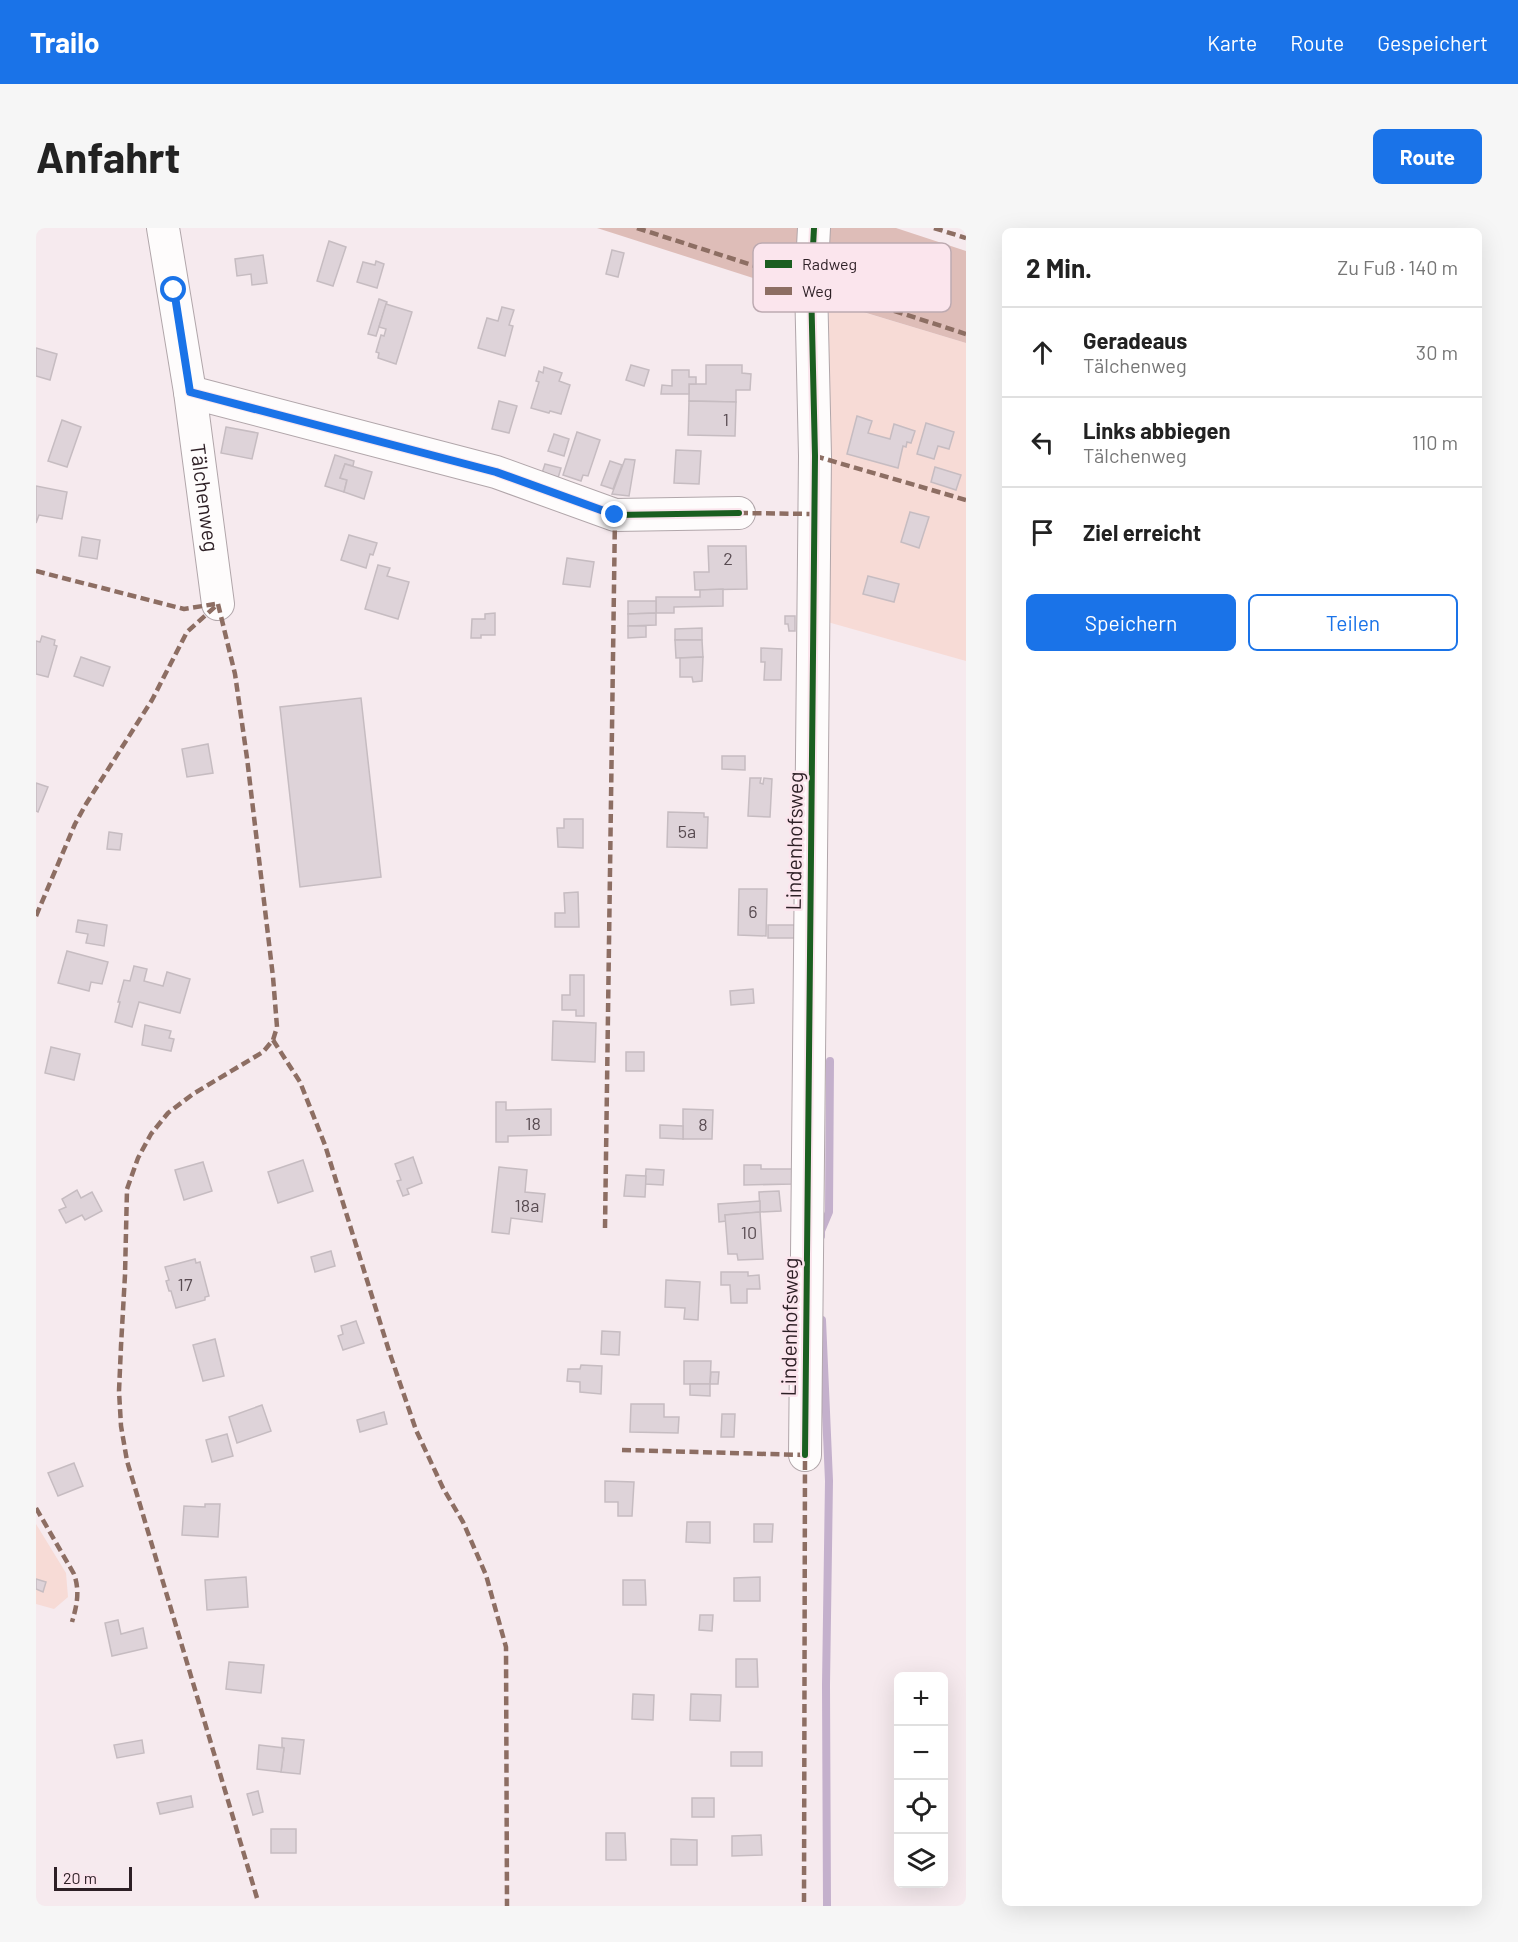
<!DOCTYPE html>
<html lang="de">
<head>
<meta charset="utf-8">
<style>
	body { margin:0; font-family:Barlow,sans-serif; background:#f6f6f6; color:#222 }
	.controls { position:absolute; right:18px; bottom:18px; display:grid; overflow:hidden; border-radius:9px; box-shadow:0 6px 24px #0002 }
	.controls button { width:54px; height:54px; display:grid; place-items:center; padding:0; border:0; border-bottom:2px solid #e0e0e0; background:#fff; color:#222; font:30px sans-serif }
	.scale { position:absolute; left:18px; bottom:15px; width:78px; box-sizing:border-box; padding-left:6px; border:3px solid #2d1f25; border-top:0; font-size:16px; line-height:21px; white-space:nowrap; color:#2d1f25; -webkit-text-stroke:4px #fbe5ed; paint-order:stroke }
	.stop { position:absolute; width:18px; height:18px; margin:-14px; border:4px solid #1a73e8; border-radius:50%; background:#fff }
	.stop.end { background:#1a73e8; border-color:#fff; box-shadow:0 2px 6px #0008 }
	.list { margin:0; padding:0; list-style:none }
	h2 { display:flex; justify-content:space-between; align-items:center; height:78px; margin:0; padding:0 24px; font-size:26px }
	h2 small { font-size:20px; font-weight:400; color:#767676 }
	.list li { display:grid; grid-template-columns:39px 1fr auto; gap:18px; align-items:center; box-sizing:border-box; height:90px; padding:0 24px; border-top:2px solid #e0e0e0 }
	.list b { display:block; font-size:22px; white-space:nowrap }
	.list p { margin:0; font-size:20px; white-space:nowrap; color:#767676 }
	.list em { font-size:20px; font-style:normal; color:#767676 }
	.actions { display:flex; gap:12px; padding:18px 24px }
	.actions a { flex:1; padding:14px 0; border:2px solid #1a73e8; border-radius:9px; text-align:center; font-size:21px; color:#1a73e8 }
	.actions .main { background:#1a73e8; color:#fff }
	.icon { flex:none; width:33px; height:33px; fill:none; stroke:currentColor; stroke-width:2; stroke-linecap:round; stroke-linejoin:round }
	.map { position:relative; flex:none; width:930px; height:1678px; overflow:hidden; border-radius:9px }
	header { display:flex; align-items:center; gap:36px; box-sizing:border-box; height:84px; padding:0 30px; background:#1a73e8; color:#fff }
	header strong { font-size:28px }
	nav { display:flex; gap:33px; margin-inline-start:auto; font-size:21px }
	.intro { display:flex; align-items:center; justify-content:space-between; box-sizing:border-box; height:144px; padding:0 36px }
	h1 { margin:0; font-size:42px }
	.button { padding:15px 27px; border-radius:9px; background:#1a73e8; color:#fff; font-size:21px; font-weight:700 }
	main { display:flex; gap:36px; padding:0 36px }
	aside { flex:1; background:#fff; border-radius:9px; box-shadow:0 6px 24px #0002 }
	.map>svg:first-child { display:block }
	.green { fill:#f7dbd6 }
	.forest { fill:#debdb8 }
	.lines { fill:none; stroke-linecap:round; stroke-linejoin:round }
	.stream { stroke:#c4b0cc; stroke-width:8 }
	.building { fill:#ded3d9; stroke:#c6bcc1; stroke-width:1.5 }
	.minor-casing { stroke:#b1a6aa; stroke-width:34 }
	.minor { stroke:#fefcfc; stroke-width:32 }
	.quiet { stroke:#8d6e63; stroke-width:4.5; stroke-dasharray:9 4.5; stroke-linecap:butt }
	.cycleway-casing { stroke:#fbe5ed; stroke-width:10 }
	.cycleway { stroke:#1b5e20; stroke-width:6 }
	.route { stroke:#1a73e8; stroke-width:8 }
	.labels { text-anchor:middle; stroke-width:5; stroke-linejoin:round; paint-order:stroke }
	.number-label { font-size:18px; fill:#594c52 }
	.street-label { font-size:21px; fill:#2d1f25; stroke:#fbe5ed }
	.key { fill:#fbe5ed; stroke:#bdaab1; stroke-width:1.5 }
	.key-label { font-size:16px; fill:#2d1f25 }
</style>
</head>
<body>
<header>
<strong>Trailo</strong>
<nav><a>Karte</a><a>Route</a><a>Gespeichert</a></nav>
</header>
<div class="intro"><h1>Anfahrt</h1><a class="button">Route</a></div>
<main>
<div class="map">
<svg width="930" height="1678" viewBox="0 0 930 1678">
	<rect width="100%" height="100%" fill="#f6eaee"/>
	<!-- green -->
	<g class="green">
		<polygon points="793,74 930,115 930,433 788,393"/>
		<polygon points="0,1296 30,1345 32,1369 18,1381 0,1376"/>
	</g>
	<!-- forest -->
	<polygon class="forest" points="561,0 860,0 930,23 930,115 764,65"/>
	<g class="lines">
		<!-- stream -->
		<g class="stream">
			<polyline points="785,1008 785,1003 793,984 794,833"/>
			<polyline points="786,1092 793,1253 790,1457 791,1678"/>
		</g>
	</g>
	<!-- building -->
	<g class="building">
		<polygon points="293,13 310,19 297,58 281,53"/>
		<polygon points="576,22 588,25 582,49 570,46"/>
		<polygon points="227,27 231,55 216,57 215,46 201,48 199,31"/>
		<polygon points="340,33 348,36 341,60 321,54 327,34 339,37"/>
		<polygon points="343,71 351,74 340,108 332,106"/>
		<polygon points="350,76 376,84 360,136 342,130 343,125 340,124 345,107 348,108 350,101 343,99"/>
		<polygon points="466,79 478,82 473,97 477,98 469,128 442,120 451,90 462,93"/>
		<polygon points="0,120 21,126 14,152 0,148"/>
		<polygon points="595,137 613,142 608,158 590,152"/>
		<polygon points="670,137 706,137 706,145 715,146 714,162 700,162 700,174 653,173 653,156 670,156"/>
		<polygon points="508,139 526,145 523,153 534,157 525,186 514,183 513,185 495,180 503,154 500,153 503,143 507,145"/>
		<polygon points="636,142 653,142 653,149 660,149 660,156 653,156 653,166 625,166 626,157 636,158"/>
		<polygon points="463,173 481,178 473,205 456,201"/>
		<polygon points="653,173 700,174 699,208 652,207"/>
		<polygon points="821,188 836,193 832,205 854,211 858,196 879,203 875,215 871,214 870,219 867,218 862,240 811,226"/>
		<polygon points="26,192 45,199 31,239 12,233"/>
		<polygon points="890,195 918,204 913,221 902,218 898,231 881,226"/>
		<polygon points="190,199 222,205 216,231 185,225"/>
		<polygon points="541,204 564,212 552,248 547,247 545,253 527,247"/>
		<polygon points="518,206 533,211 528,228 512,223"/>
		<polygon points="640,222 665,223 663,256 638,255"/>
		<polygon points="299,227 318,233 317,238 309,236 304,250 311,252 308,264 289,258"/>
		<polygon points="589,231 599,232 593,268 576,266"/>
		<polygon points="574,233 586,237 577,261 565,257"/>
		<polygon points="309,236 336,244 328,271 308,264 311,252 304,250"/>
		<polygon points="509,236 525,240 522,250 506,245"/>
		<polygon points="899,239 925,247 920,262 895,254"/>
		<polygon points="0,258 31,264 26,291 3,287 0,295"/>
		<polygon points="874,284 893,289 883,320 865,314"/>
		<polygon points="313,307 341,315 337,327 334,326 330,340 305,332"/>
		<polygon points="46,309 64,312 61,331 43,328"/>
		<polygon points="672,318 710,318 711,361 659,362 658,344 673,344"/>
		<polygon points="531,330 558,334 554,359 527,356"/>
		<polygon points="342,337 354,340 351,348 373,354 362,391 329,381"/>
		<polygon points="832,348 863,356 858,374 827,366"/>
		<polygon points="687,361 687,378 638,379 638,385 620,385 620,369 664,369 664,362"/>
		<polygon points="592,373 620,373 620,385 592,386"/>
		<polygon points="459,385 459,407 445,407 445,410 435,410 436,391 449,391 449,386"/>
		<polygon points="620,385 620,397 592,398 592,386"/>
		<polygon points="749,388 759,388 759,403 753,403 752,396 749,396"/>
		<polygon points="592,398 610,398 610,409 592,410"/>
		<polygon points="666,400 666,412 639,412 639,401"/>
		<polygon points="6,408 19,412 18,417 21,418 12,449 0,446 0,413 4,414"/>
		<polygon points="639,412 666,412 667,429 640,430"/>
		<polygon points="725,420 746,421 745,452 728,452 729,434 725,434"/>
		<polygon points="45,429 74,439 67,458 38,448"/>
		<polygon points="667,429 666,453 657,454 656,449 644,449 644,430"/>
		<polygon points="325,470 345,649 264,659 244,479"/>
		<polygon points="172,516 177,545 151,549 146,521"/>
		<polygon points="686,528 709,528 709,542 686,541"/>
		<polygon points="714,550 725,550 724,555 727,556 728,550 736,551 734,589 712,588"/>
		<polygon points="0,555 12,559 2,584 0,583"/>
		<polygon points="632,584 668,585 668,589 672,589 671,620 631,619"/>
		<polygon points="528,591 547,591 547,620 522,619 521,600 528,600"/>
		<polygon points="73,604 86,606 84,622 71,621"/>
		<polygon points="703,661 731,661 730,708 702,707"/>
		<polygon points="542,664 543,699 519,699 519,685 529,685 528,665"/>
		<polygon points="42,692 71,697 68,718 50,715 52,706 40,704"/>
		<rect x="732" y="697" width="27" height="13"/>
		<polygon points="31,723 72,734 66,756 55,754 53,763 22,755"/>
		<polygon points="98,738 111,741 108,753 127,758 131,744 154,751 144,785 103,774 96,799 79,794 84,774 82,774 88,752 94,753"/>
		<polygon points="534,747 548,747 548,788 540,788 540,782 526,782 526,767 534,767"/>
		<polygon points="717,761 718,775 695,777 694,763"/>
		<polygon points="517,793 560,795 559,834 516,832"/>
		<polygon points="109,797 135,803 133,810 138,811 135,823 106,817"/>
		<polygon points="15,819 44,826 38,852 9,845"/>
		<rect x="590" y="824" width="18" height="19"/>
		<polygon points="460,874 470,874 470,882 515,881 515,907 472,908 472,914 460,914"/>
		<polygon points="647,881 677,882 676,911 647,911"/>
		<polygon points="624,897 647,898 647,911 624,910"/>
		<polygon points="377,929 386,955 371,961 373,966 367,968 361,953 365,952 359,936"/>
		<polygon points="267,932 277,963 242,975 232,944"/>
		<polygon points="167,934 176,963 148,972 139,942"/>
		<polygon points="708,937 725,937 725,941 757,941 756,956 708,957"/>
		<polygon points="463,939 491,942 489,964 509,966 506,994 475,990 473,1006 456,1004"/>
		<polygon points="610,941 628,942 627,957 609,956"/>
		<polygon points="590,947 610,948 609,969 588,968"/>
		<polygon points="41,962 45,970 56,964 66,983 49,992 46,987 30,995 23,982 30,979 26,971"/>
		<polygon points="743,963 745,983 724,984 723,964"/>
		<polygon points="724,973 724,984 689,987 690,993 683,994 682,976"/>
		<polygon points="724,984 727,1031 702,1032 701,1026 692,1026 689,987"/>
		<polygon points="295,1023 299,1038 279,1044 275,1029"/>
		<polygon points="159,1031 160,1035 164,1034 173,1068 169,1069 169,1072 140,1080 135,1063 133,1063 130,1053 133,1052 129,1039"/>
		<polygon points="685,1044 712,1044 712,1048 723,1047 724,1061 711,1061 711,1075 695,1075 694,1057 685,1057"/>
		<polygon points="630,1052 664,1054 662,1092 648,1091 649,1080 629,1079"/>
		<polygon points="320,1093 328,1115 307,1122 302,1108 307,1106 305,1098"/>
		<polygon points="566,1103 584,1104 583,1127 565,1126"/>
		<polygon points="179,1111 188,1148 167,1153 157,1117"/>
		<polygon points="648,1133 675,1133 674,1156 648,1156"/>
		<polygon points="545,1137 566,1138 565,1166 544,1164 544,1154 531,1153 532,1141 544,1141"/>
		<polygon points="675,1144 683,1144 682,1156 674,1156"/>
		<polygon points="654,1156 674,1156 674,1168 654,1167"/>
		<polygon points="595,1176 628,1176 628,1189 643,1189 642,1205 594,1204"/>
		<polygon points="226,1177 235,1203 201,1215 193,1189"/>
		<polygon points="348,1184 351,1196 324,1204 321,1192"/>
		<polygon points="686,1186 699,1186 698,1209 685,1209"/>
		<polygon points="191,1206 197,1228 176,1234 170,1212"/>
		<polygon points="38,1235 47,1258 22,1268 12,1245"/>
		<polygon points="569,1253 598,1254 596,1288 582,1288 582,1274 569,1274"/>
		<polygon points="169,1276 184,1276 182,1309 146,1307 148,1278 169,1279"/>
		<polygon points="651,1294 674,1294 674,1315 650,1314"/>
		<polygon points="718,1296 737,1296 736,1314 718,1314"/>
		<polygon points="210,1349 212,1379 171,1382 169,1352"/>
		<polygon points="724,1349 724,1373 698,1373 698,1350"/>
		<polygon points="0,1351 10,1354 7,1364 0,1361"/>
		<polygon points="587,1352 609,1352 610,1377 587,1377"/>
		<polygon points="664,1387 677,1387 676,1403 663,1402"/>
		<polygon points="82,1392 85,1406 107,1400 111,1420 76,1428 69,1395"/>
		<polygon points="700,1431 721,1431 722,1459 700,1459"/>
		<polygon points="193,1434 228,1437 225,1465 190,1461"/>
		<polygon points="597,1466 618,1467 617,1492 596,1491"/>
		<polygon points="655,1466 685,1467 684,1493 654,1492"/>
		<polygon points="246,1510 268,1512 264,1546 245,1544 248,1520 246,1519"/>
		<polygon points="106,1512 108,1525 81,1530 78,1517"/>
		<polygon points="223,1517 248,1520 245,1544 221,1541"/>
		<rect x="695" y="1524" width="31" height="14"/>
		<polygon points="222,1563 227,1584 217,1587 211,1566"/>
		<polygon points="155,1568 157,1579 124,1586 121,1575"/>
		<rect x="656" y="1570" width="22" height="19"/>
		<rect x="235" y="1601" width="25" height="24"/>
		<polygon points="570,1605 589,1605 590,1632 570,1632"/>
		<polygon points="725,1607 726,1627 696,1628 696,1608"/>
		<polygon points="635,1611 661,1612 661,1637 635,1637"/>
	</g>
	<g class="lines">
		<defs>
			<g id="minor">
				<path id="s1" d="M 127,0 L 154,164 L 182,376"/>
				<polyline points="154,164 460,244 579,287 703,285"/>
				<polyline points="769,1227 779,228 775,56 778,0"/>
			</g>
		</defs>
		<!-- minor casing -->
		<use href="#minor" class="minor-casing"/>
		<!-- minor -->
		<use href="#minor" class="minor"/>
		<!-- quiet -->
		<g class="quiet">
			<polyline points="601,0 930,106"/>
			<polyline points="898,0 930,10"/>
			<polyline points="779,228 930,272"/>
			<polyline points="703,285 778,286"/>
			<polyline points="0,343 148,381 179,376"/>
			<polyline points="182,376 199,446 211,530 237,749 241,799 237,812 227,824 157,866 132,885 115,906 102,930 91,961 89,1047 85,1118 83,1163 85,1198 91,1233 221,1670"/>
			<polyline points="0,688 39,596 50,576 116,472 151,404 182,376"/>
			<polyline points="237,812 264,854 289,917 353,1123 380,1202 407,1260 427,1294 450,1347 470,1419 471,1678"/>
			<polyline points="569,1000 579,287"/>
			<polyline points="586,1222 769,1227 768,1678"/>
			<path d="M 0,1280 L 38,1346 C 44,1363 41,1377 36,1394"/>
		</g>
		<defs>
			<g id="cycleway">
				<polyline points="154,164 460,244 579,287 703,285"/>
				<polyline points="769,1227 779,228 775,56 778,0"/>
			</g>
		</defs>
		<!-- cycleway casing -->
		<use href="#cycleway" class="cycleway-casing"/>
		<!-- cycleway -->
		<use href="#cycleway" class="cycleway"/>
	</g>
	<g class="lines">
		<!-- route -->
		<polyline class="route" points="138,62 154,164 460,244 579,287"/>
	</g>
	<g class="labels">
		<!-- number labels -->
		<g class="number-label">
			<text x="690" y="198">1</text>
			<text x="692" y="337">2</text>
			<text x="651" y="610">5a</text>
			<text x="717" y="690">6</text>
			<text x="497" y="902">18</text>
			<text x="667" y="903">8</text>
			<text x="491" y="984">18a</text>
			<text x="713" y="1011">10</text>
			<text x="149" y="1063">17</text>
		</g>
		<!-- street labels -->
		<g class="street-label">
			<text dy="7" stroke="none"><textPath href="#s1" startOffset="273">Tälchenweg</textPath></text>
			<text transform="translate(759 613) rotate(-89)" y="7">Lindenhofsweg</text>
			<text transform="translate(754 1099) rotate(-89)" y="7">Lindenhofsweg</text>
		</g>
	</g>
	<!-- legend -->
	<rect x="717" y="15" width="198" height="69" rx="9" class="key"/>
	<rect x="729" y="32" width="27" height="8" fill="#1b5e20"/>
	<rect x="729" y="59" width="27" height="8" fill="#8d6e63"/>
	<g class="key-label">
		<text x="766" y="42">Radweg</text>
		<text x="766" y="69">Weg</text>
	</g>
</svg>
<div class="controls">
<button>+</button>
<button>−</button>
<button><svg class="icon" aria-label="locate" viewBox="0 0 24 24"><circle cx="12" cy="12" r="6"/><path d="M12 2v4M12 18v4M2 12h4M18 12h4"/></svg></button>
<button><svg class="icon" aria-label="layers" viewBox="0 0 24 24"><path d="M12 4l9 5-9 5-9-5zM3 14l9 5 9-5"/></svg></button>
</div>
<div class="scale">20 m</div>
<div class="stop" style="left:138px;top:62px"></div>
<div class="stop end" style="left:579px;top:287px"></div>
</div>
<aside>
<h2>2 Min.<small>Zu Fuß · 140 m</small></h2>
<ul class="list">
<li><svg class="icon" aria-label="ahead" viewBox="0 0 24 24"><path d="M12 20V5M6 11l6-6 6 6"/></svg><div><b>Geradeaus</b><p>Tälchenweg</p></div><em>30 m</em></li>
<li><svg class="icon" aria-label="left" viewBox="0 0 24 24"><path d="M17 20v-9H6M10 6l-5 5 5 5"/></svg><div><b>Links abbiegen</b><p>Tälchenweg</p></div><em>110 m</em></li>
<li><svg class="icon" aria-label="arrive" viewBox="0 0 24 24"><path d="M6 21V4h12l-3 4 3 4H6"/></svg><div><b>Ziel erreicht</b></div></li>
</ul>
<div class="actions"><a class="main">Speichern</a><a>Teilen</a></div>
</aside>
</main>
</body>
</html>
